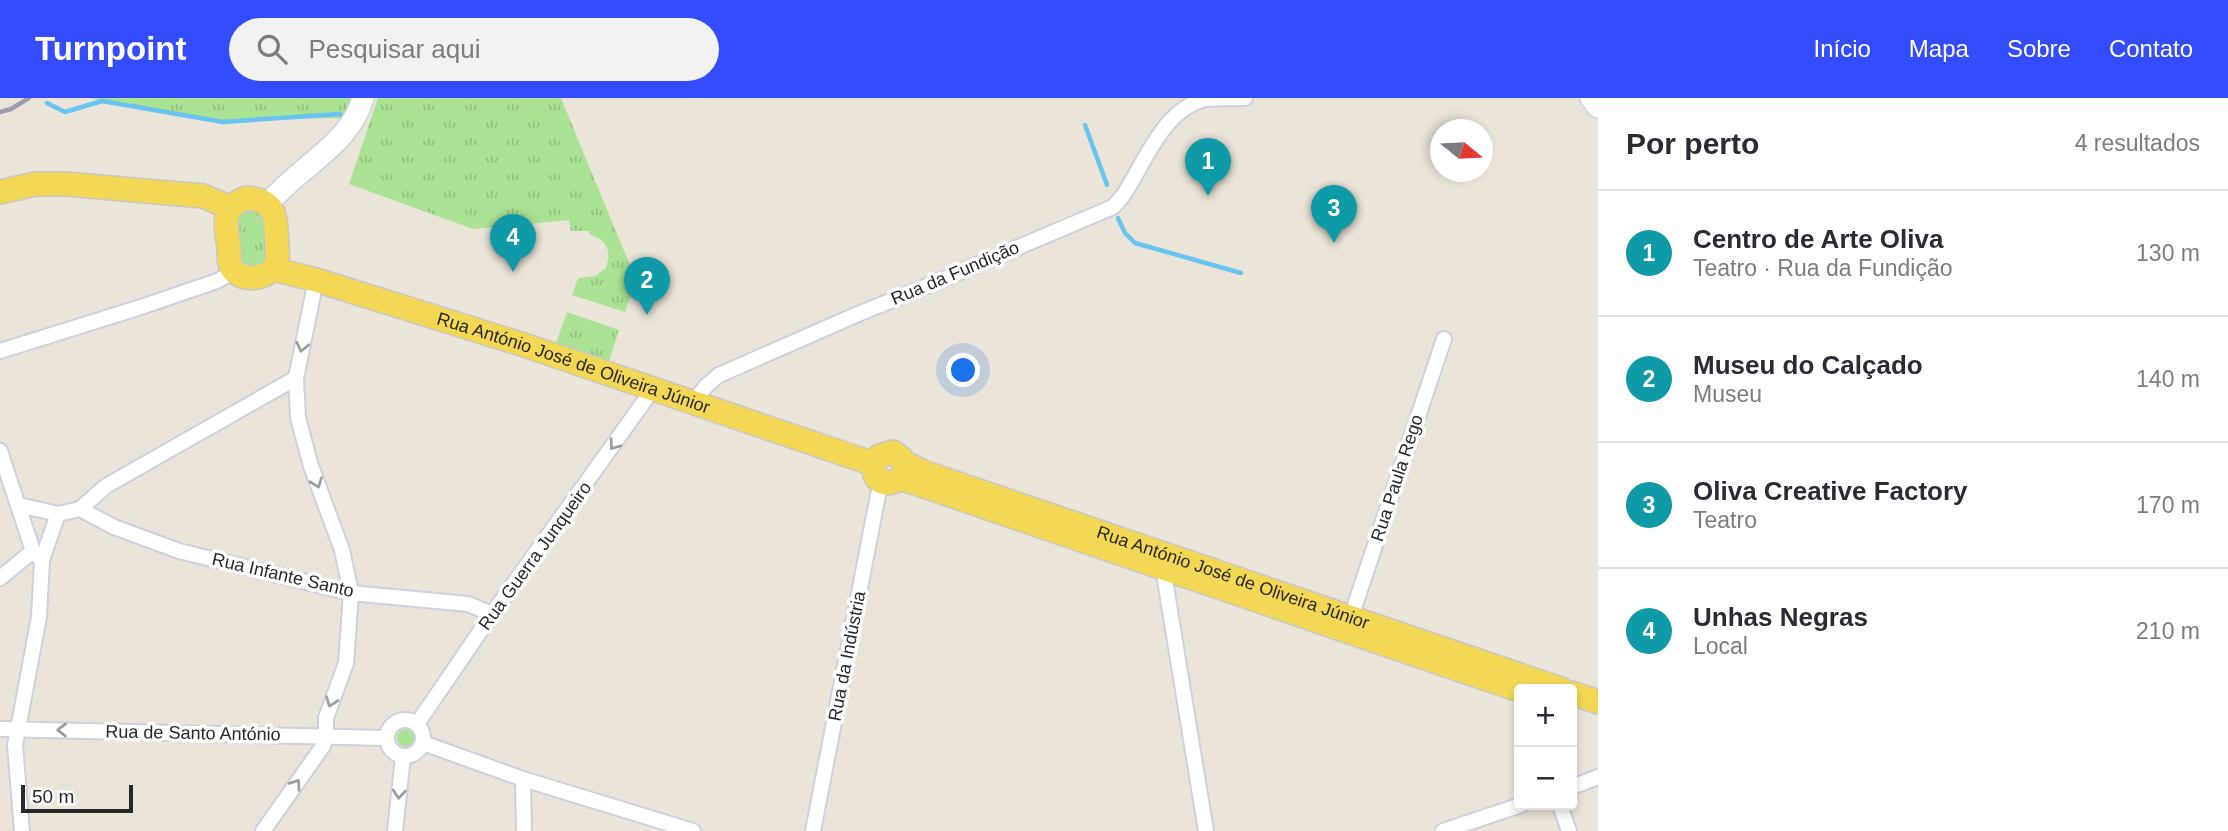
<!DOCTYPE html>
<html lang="pt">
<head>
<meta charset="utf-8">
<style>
	body { margin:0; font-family:Helvetica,sans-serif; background:#f2f2f3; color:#2b2b33 }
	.controls { position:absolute; right:21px; bottom:21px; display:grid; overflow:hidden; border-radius:7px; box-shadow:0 4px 10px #0003 }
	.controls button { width:63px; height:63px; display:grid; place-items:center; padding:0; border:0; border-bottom:2px solid #e1e1e2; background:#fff; color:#2b2b33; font:35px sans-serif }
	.compass { position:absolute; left:1430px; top:21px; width:63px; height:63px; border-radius:50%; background:#fff; box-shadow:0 4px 10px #0003; rotate:108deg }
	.scale { position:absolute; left:21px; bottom:18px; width:112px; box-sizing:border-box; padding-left:7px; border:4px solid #282828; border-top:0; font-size:19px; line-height:24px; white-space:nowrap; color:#282828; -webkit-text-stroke:5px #fff; paint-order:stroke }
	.you { position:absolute; left:964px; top:273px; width:24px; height:24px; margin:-18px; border:5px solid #fff; border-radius:50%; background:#1a73e8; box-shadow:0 0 0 10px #1a73e833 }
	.badge { display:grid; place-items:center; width:46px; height:46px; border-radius:50%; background:#334cfd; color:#fff; font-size:23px; font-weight:700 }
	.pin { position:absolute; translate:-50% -58px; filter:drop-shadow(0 2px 4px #0008) }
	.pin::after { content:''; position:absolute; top:37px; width:24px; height:21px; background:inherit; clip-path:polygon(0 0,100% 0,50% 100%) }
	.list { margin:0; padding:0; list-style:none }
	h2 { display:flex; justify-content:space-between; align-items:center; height:91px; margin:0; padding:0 28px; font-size:30px }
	h2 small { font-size:23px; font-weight:400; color:#7c7c81 }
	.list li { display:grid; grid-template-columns:46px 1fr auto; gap:21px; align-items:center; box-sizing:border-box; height:126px; padding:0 28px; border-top:2px solid #e1e1e2 }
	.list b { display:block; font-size:26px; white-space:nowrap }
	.list p { margin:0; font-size:23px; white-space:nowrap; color:#7c7c81 }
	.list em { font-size:23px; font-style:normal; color:#7c7c81 }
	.icon { flex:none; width:38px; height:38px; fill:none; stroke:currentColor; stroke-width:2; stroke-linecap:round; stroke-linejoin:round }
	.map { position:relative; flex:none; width:1598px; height:733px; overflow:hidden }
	header { display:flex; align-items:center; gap:42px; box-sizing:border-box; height:98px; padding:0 35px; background:#334cfd; color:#fff }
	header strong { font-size:33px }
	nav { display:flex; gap:38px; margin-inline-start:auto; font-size:24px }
	.search { width:490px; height:63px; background:#f2f2f3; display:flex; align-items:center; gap:18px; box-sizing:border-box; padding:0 24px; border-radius:38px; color:#7c7c81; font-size:26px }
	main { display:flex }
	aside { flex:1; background:#fff }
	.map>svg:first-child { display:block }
	.grass { fill:url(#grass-tufts) }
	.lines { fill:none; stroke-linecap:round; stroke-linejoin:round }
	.stream { stroke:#68c4f0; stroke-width:4.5 }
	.street-casing { stroke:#ced0e1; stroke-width:18 }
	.secondary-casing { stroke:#ced0e1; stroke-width:24 }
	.primary-casing { stroke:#c7c7c7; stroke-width:26 }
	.street { stroke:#fff; stroke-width:14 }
	.secondary { stroke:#fff; stroke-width:21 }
	.primary { stroke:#f3d856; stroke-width:23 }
	.rail { stroke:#9c9db3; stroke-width:4.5 }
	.oneway { stroke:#9e9e9e }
	.labels { text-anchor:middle; stroke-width:7; stroke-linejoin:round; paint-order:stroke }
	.street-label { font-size:18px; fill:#282828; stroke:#fff }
</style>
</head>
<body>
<header>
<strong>Turnpoint</strong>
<div class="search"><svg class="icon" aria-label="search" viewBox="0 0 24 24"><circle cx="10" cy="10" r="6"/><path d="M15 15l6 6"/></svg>Pesquisar aqui</div>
<nav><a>Início</a><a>Mapa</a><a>Sobre</a><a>Contato</a></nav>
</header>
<main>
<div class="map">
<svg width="1598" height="733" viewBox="0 0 1598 733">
	<defs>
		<pattern id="grass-tufts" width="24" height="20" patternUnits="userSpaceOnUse" patternTransform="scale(1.75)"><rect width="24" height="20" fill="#a9e393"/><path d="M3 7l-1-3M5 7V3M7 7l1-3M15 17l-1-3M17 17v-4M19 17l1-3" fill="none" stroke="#91c37f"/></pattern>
	</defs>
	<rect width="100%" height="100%" fill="#ebe4d8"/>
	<!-- grass -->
	<g class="grass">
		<polygon points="88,0 355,0 344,20 251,21 236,25"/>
		<path d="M 378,0 L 561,0 L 636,182 L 625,214 L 572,197 L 578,180 L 595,178 L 605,171 C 613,155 607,141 590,137 L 589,133 L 571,133 L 569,122 L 473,131 L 349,86 Z"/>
		<path d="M 247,112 L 257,112 L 264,119 L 267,161 L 263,167 L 248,170 L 240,163 C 238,146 231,122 247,112 Z"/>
		<polygon points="567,214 619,232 609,263 556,245"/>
		<circle cx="406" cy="640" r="9"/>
	</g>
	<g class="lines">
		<!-- stream -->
		<g class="stream">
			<polyline points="47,5 65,14 102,3 223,24 339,16 345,19"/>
			<polyline points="1085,27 1107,87"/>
			<polyline points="1118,120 1125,135 1135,145 1241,175"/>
		</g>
		<defs>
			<g id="street">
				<polyline points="0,253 141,209 217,183 235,173"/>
				<path d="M 693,305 L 706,288 L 719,277 L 858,216 L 920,191 L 1113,109 L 1122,99 C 1145,66 1162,11 1206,1 C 1218,0 1232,0 1245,0"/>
				<polyline points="0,353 33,453 42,462 39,519 15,647 22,733"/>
				<polyline points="19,407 58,416 80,411 106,388 296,280"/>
				<polyline points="80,411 114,429 179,453 351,495 468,506 492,516"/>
				<polyline points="42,462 58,416"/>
				<polyline points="1162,464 1206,733"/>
				<polyline points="0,480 33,453"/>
				<polyline points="1351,519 1444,241"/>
				<circle cx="405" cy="640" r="18"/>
				<polyline points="417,626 492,516 653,291"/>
				<polyline points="0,631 387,640"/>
				<polyline points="423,645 523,681 693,733"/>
				<polyline points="523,681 524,733"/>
				<polyline points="1572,689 1598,679"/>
				<polyline points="1560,707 1569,733"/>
				<polyline points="263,733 323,648 326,638 326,620 346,565 351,495 342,452 311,368 298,320 296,280 316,182"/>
				<polyline points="395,733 403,658"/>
				<polyline points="813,733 878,397 883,384"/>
				<polyline points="1443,733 1521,707"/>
			</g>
			<g id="secondary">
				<polyline points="1591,0 1598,9"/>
				<path d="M 268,106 C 298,69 350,47 363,0"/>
			</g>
			<g id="primary">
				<polyline points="0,94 35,86 66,86 203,98 231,110"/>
				<path d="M 246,100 C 278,102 275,120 277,146 C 277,153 279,161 275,168 C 266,183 236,185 230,166 C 229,161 229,155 229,150 C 226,126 220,111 246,100 Z"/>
				<path id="s1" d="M 273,171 L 316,182 L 524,247 L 874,366"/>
				<path id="s2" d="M 1519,592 L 918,386 C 913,385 904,381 900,381 C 896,382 892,385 888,385 C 872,385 871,368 879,358 L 893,354 L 901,360 L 903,364 L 923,374 L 1561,591"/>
				<polyline points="1572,595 1598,604"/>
			</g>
		</defs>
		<!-- street casing -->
		<use href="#street" class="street-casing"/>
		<!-- secondary casing -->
		<use href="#secondary" class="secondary-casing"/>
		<!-- primary casing -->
		<use href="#primary" class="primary-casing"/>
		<!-- street -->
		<use href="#street" class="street"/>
		<!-- secondary -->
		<use href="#secondary" class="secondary"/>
		<!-- primary -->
		<use href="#primary" class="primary"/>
		<!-- rail -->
		<polyline class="rail" points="0,14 11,11 29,0"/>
	</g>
	<!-- one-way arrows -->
	<defs><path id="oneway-chevron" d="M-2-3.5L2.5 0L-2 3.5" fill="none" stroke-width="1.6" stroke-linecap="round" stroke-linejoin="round" transform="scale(1.75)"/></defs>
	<g class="oneway">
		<use href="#oneway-chevron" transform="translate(302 249) rotate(102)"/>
		<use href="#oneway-chevron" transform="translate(614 347) rotate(126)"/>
		<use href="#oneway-chevron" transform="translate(317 385) rotate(70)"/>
		<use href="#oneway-chevron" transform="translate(331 604) rotate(110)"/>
		<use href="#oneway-chevron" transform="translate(62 632) rotate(-179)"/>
		<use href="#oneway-chevron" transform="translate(296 686) rotate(-55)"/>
		<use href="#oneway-chevron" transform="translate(399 696) rotate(95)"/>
	</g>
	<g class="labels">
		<!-- street labels -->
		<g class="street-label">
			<text transform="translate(955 175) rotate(-23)" y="6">Rua da Fundição</text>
			<text dy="6" stroke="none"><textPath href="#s1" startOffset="315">Rua António José de Oliveira Júnior</textPath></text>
			<text transform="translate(1397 380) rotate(-72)" y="6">Rua Paula Rego</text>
			<text transform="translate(535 458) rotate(-54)" y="6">Rua Guerra Junqueiro</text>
			<text transform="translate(283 477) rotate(13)" y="6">Rua Infante Santo</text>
			<text dy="6" stroke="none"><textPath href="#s2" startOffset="1082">Rua António José de Oliveira Júnior</textPath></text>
			<text transform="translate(847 558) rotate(-79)" y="6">Rua da Indústria</text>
			<text transform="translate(193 635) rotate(1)" y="6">Rua de Santo António</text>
		</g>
	</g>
</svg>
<div class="controls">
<button>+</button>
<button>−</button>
</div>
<svg class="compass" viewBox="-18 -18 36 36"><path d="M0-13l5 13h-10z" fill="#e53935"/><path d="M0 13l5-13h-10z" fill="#7c7c81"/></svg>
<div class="scale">50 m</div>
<div class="you"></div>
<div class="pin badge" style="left:1208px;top:98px;background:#0f9aa8">1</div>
<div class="pin badge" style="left:647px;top:217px;background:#0f9aa8">2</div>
<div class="pin badge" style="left:1334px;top:145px;background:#0f9aa8">3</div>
<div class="pin badge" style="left:513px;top:174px;background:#0f9aa8">4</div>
</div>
<aside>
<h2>Por perto<small>4 resultados</small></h2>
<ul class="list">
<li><span class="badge" style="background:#0f9aa8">1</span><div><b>Centro de Arte Oliva</b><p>Teatro · Rua da Fundição</p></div><em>130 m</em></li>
<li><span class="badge" style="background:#0f9aa8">2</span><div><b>Museu do Calçado</b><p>Museu</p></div><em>140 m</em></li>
<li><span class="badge" style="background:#0f9aa8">3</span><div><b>Oliva Creative Factory</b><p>Teatro</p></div><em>170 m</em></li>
<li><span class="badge" style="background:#0f9aa8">4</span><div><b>Unhas Negras</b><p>Local</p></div><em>210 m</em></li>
</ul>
</aside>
</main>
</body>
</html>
